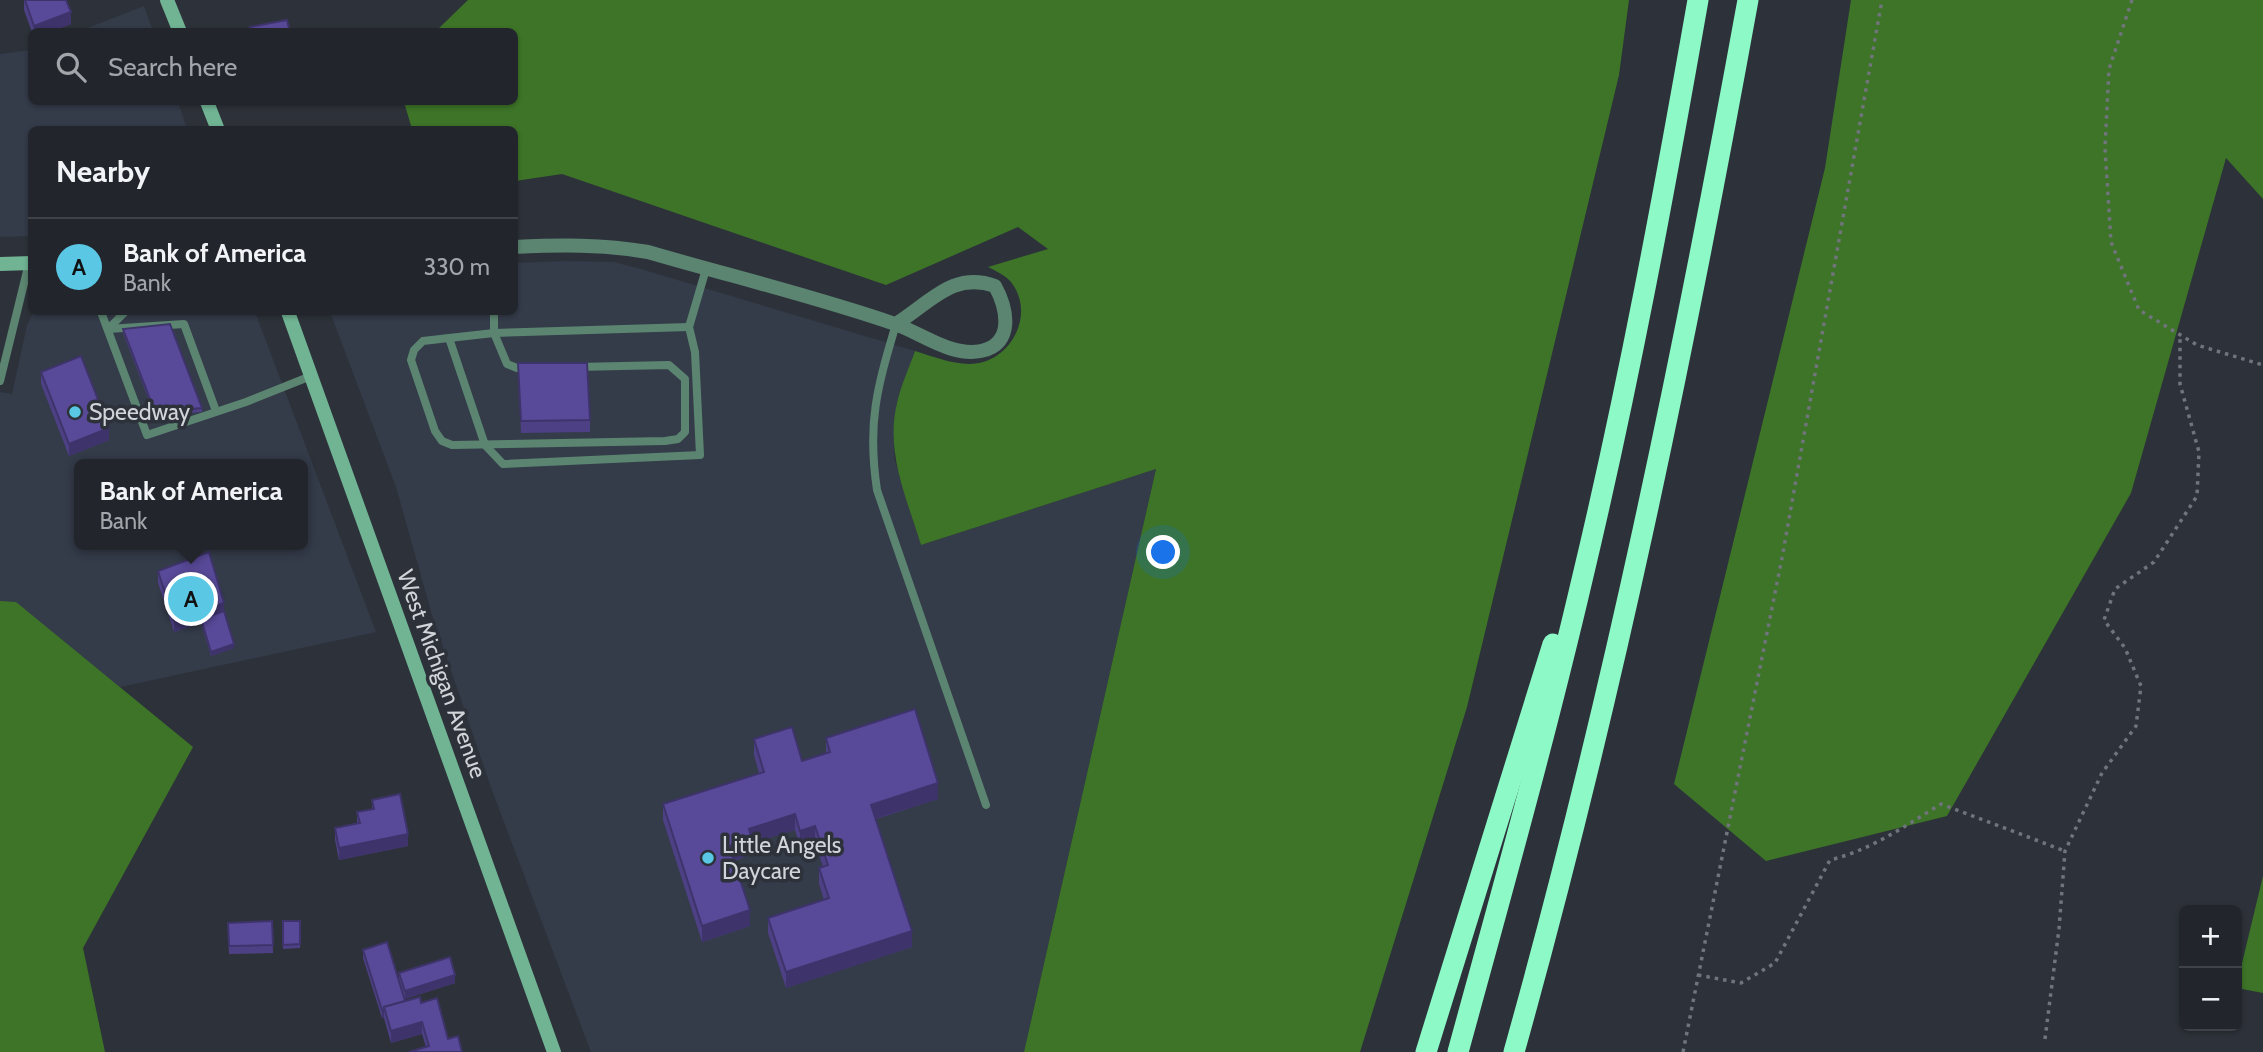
<!DOCTYPE html>
<html lang="en">
<head>
<meta charset="utf-8">
<style>
	body { margin:0; font-family:Cabin,sans-serif; background:#2e3238; color:#f1f3f6 }
	.controls { position:absolute; right:21px; bottom:21px; display:grid; overflow:hidden; border-radius:10px; box-shadow:0 2px 5px #0004 }
	.controls button { width:63px; height:63px; display:grid; place-items:center; padding:0; border:0; border-bottom:2px solid #3f4348; background:#22262c; color:#f1f3f6; font:35px sans-serif }
	.you { position:absolute; left:1164px; top:553px; width:24px; height:24px; margin:-18px; border:5px solid #fff; border-radius:50%; background:#1a73e8; box-shadow:0 0 0 10px #1a73e833 }
	.badge { display:grid; place-items:center; width:46px; height:46px; border-radius:50%; background:#5ac8e5; color:#111; font-size:23px; font-weight:700 }
	.pin { position:absolute; translate:-50% -50%; border:4px solid #fff; box-shadow:0 2px 7px #0006 }
	.popup { position:absolute; left:74px; top:459px; width:234px; height:91px; box-sizing:border-box; display:grid; place-content:center; border-radius:10px; background:#22262c; filter:drop-shadow(0 2px 5px #0005); font-size:23px; white-space:nowrap; color:#a2a5a9 }
	.popup b { font-size:26px; color:#f1f3f6 }
	.popup::after { content:''; position:absolute; left:50%; top:100%; margin-left:-14px; border:14px solid transparent; border-top-color:#22262c }
	.list { margin:0; padding:0; list-style:none }
	h2 { display:flex; justify-content:space-between; align-items:center; height:91px; margin:0; padding:0 28px; font-size:30px }
	h2 small { font-size:23px; font-weight:400; color:#a2a5a9 }
	.list li { display:grid; grid-template-columns:46px 1fr auto; gap:21px; align-items:center; box-sizing:border-box; height:98px; padding:0 28px; border-top:2px solid #3f4348 }
	.list b { display:block; font-size:26px; white-space:nowrap }
	.list p { margin:0; font-size:23px; white-space:nowrap; color:#a2a5a9 }
	.list em { font-size:23px; font-style:normal; color:#a2a5a9 }
	.icon { flex:none; width:38px; height:38px; fill:none; stroke:currentColor; stroke-width:2; stroke-linecap:round; stroke-linejoin:round }
	.map { position:relative; flex:none; width:2263px; height:1052px; overflow:hidden }
	.search { position:absolute; background:#22262c; box-shadow:0 2px 5px #0004; left:28px; top:28px; width:490px; height:77px; display:flex; align-items:center; gap:18px; box-sizing:border-box; padding:0 24px; border-radius:10px; color:#a2a5a9; font-size:26px }
	.panel { position:absolute; background:#22262c; box-shadow:0 2px 5px #0004; left:28px; top:126px; width:490px; height:189px; border-radius:10px }
	.map>svg:first-child { display:block }
	.built { fill:#343b49; fill-rule:evenodd }
	.forest { fill:#3d7427 }
	.lines { fill:none; stroke-linecap:round; stroke-linejoin:round }
	.path { stroke:#70747b; stroke-width:3.5; stroke-dasharray:3.5 5; stroke-linecap:butt }
	.service { stroke:#5b8571; stroke-width:8 }
	.minor { stroke:#5b8571; stroke-width:14 }
	.secondary { stroke:#70b494; stroke-width:14 }
	.motorway { stroke:#8cf9c7; stroke-width:21 }
	.wall { fill:#4d4084 }
	.shaded-wall { fill:#3e346b }
	.building { fill:#594a99; stroke:#3e346b; stroke-width:2 }
	.poi-dot { fill:#5ac8e5; stroke:#2d323a; stroke-width:2.5 }
	.labels { text-anchor:middle; stroke-width:7; stroke-linejoin:round; paint-order:stroke }
	.poi-label { font-size:23px; fill:#d1d4d9; stroke:#2d323a; text-anchor:start }
	.street-label { font-size:23px; fill:#d1d4d9; stroke:#2d323a }
</style>
</head>
<body>
<div class="map">
<svg width="2263" height="1052" viewBox="0 0 2263 1052">
	<rect width="100%" height="100%" fill="#2d323a"/>
	<!-- built -->
	<g class="built">
		<polygon points="144,6 153,31 80,31"/>
		<polygon points="31,50 32,102 178,102 187,129 32,130 31,236 0,237 0,54"/>
		<polygon points="566,261 614,262 641,269 915,351 897,402 894,457 921,545 1156,469 1024,1052 591,1052 493,793 432,615 396,487 330,312 514,312 515,263"/>
		<path d="M 34,312 L 255,312 L 376,632 L 0,713 L 0,392 L 12,394 L 27,325 ZM 79,464 L 303,464 L 303,545 L 79,545 Z"/>
	</g>
	<!-- forest -->
	<g class="forest">
		<path d="M 468,0 L 1629,0 L 1619,75 L 1467,707 L 1360,1052 L 1024,1052 L 1156,469 L 921,545 C 907,499 885,452 897,403 C 901,385 909,368 915,351 C 935,357 958,367 979,363 C 1013,357 1035,312 1011,282 C 1005,275 996,271 988,267 L 1048,249 L 1018,227 L 886,285 L 562,174 L 515,181 L 514,130 L 412,129 L 404,102 L 514,102 L 514,32 L 436,31 Z"/>
		<polygon points="1851,0 2263,0 2263,199 2226,158 2131,493 1947,816 1766,861 1674,784 1825,168"/>
		<polygon points="0,601 16,602 193,747 83,948 105,1052 0,1052"/>
		<polygon points="2263,876 2263,993 2237,988 2237,984"/>
	</g>
	<g class="lines">
		<!-- path -->
		<g class="path">
			<polyline points="2132,0 2109,69 2105,148 2111,242 2139,310 2197,345 2263,365"/>
			<path d="M 1698,975 L 1741,983 L 1775,963 L 1830,860 C 1871,850 1905,826 1941,804 L 2065,851"/>
			<polyline points="2045,1039 2059,929 2065,851 2102,773 2136,726 2141,686 2125,648 2104,620 2115,589 2154,562 2197,496 2199,452 2180,384 2180,335"/>
			<polyline points="1683,1052 1782,558 1882,0"/>
		</g>
		<!-- service -->
		<g class="service">
			<polyline points="101,312 147,435 246,402 311,376"/>
			<polyline points="494,312 494,333 507,364 517,368 528,368"/>
			<path d="M 896,324 C 877,388 867,423 877,490 L 986,805"/>
			<polyline points="108,329 184,324 216,411"/>
			<polyline points="108,329 125,312"/>
			<polyline points="449,338 485,445 503,464 700,455 695,352 689,327 706,269"/>
			<polyline points="576,367 669,365 685,379 685,432 678,439 665,441 452,445 442,441 435,431 411,360 414,350 423,341 449,338 494,333 689,327"/>
			<polyline points="0,381 29,263"/>
		</g>
		<!-- minor -->
		<path class="minor" d="M 514,247 C 560,245 602,244 648,252 C 730,276 814,296 895,324 C 921,333 951,357 981,351 C 1015,344 1007,308 995,286 C 953,271 931,302 896,324"/>
		<!-- secondary -->
		<g class="secondary">
			<polyline points="167,0 180,32"/>
			<polyline points="207,102 218,130"/>
			<polyline points="0,264 32,263"/>
			<polyline points="288,312 554,1052"/>
		</g>
		<!-- motorway -->
		<g class="motorway">
			<polyline points="1426,1052 1553,644"/>
			<path d="M 1458,1052 C 1501,895 1545,738 1582,580 C 1628,388 1664,194 1698,0"/>
			<path d="M 1514,1052 C 1611,706 1684,353 1748,0"/>
		</g>
	</g>
	<!-- wall -->
	<g class="wall">
		<polygon points="24,0 66,0 71,24 51,32 32,32 24,10"/>
		<polygon points="123,329 202,408 202,412 155,416 123,333"/>
		<polygon points="518,363 590,420 590,432 521,433"/>
		<polygon points="41,372 109,440 69,456 41,384"/>
		<polygon points="158,571 224,611 234,648 211,656 201,623 174,632 158,583"/>
		<polygon points="826,738 938,799 876,819 912,947 786,988 768,933 768,918 824,900 819,884 819,868 823,867 815,842 800,847 795,830 752,843 752,854 734,861 750,926 702,942 663,820 663,804 759,773 754,755 754,739 802,761 826,754"/>
		<polygon points="372,800 408,846 339,860 335,840 335,828 357,823 357,812 372,809"/>
		<polygon points="272,921 273,953 229,954 228,923"/>
		<polygon points="283,921 300,921 300,948 283,949"/>
		<polygon points="363,950 405,1001 421,1003 448,1039 426,1047 422,1034 391,1043 384,1018 382,1018 363,958"/>
		<polygon points="399,973 455,983 405,999 399,981"/>
	</g>
	<!-- shaded-wall -->
	<g class="shaded-wall">
		<polygon points="71,12 71,24 51,32 34,32 34,26"/>
		<polygon points="109,428 109,440 69,456 69,444"/>
		<polygon points="224,603 224,615 201,619 201,623 174,632 174,620"/>
		<polygon points="234,644 234,648 211,656 211,652"/>
		<polygon points="938,783 938,799 871,820 871,805"/>
		<polygon points="795,814 795,830 752,843 752,854 729,862 729,846 749,829"/>
		<polygon points="815,826 815,842 800,847 800,831"/>
		<polygon points="408,834 408,846 339,860 339,848"/>
		<polygon points="750,910 750,926 702,942 702,926"/>
		<polygon points="912,931 912,947 786,988 786,972"/>
		<polygon points="455,975 455,983 405,999 405,991"/>
		<rect x="382" y="1010" width="2" height="8"/>
		<polygon points="422,1022 422,1034 391,1043 391,1031"/>
	</g>
	<!-- building -->
	<g class="building">
		<polygon points="25,0 66,0 71,12 34,26"/>
		<polygon points="287,20 290,32 250,32 250,27"/>
		<polygon points="170,324 202,408 155,412 123,329"/>
		<polygon points="81,356 109,428 69,444 41,372"/>
		<polygon points="518,363 587,363 590,420 521,421"/>
		<polygon points="209,552 224,603 174,620 158,571"/>
		<polygon points="224,611 234,644 211,652 201,619"/>
		<polygon points="915,709 938,783 871,805 912,931 786,972 768,918 829,898 819,868 828,865 815,826 800,831 795,814 749,829 752,839 729,846 750,910 702,926 663,804 764,772 754,739 792,727 802,761 830,752 826,738"/>
		<polygon points="400,794 408,834 339,848 335,828 360,823 357,812 374,809 372,800"/>
		<polygon points="272,921 273,945 229,946 228,923"/>
		<polygon points="283,921 300,921 300,944 283,945"/>
		<polygon points="387,942 405,1001 384,1007 385,1009 382,1010 363,950"/>
		<polygon points="450,957 455,975 405,991 399,973"/>
		<polygon points="420,997 421,1003 437,998 448,1039 458,1036 462,1052 409,1052 429,1046 422,1022 391,1031 384,1007"/>
	</g>
	<!-- markers -->
	<g class="poi-dot">
		<circle cx="75" cy="412" r="7"/>
		<circle cx="708" cy="858" r="7"/>
	</g>
	<g class="labels">
		<!-- poi labels -->
		<g class="poi-label">
			<text x="89" y="420">Speedway</text>
			<text x="722" y="853">Little Angels<tspan x="722" dy="26">Daycare</tspan></text>
		</g>
		<!-- street labels -->
		<g class="street-label">
			<text transform="translate(442 674) rotate(70)" y="8">West Michigan Avenue</text>
		</g>
	</g>
</svg>
<div class="controls">
<button>+</button>
<button>−</button>
</div>
<div class="you"></div>
<div class="pin badge" style="left:191px;top:599px">A</div>
<div class="popup"><b>Bank of America</b>Bank</div>
<div class="search"><svg class="icon" aria-label="search" viewBox="0 0 24 24"><circle cx="10" cy="10" r="6"/><path d="M15 15l6 6"/></svg>Search here</div>
<section class="panel">
<h2>Nearby<small></small></h2>
<ul class="list">
<li><span class="badge">A</span><div><b>Bank of America</b><p>Bank</p></div><em>330 m</em></li>
</ul>
</section>
</div>
</body>
</html>
